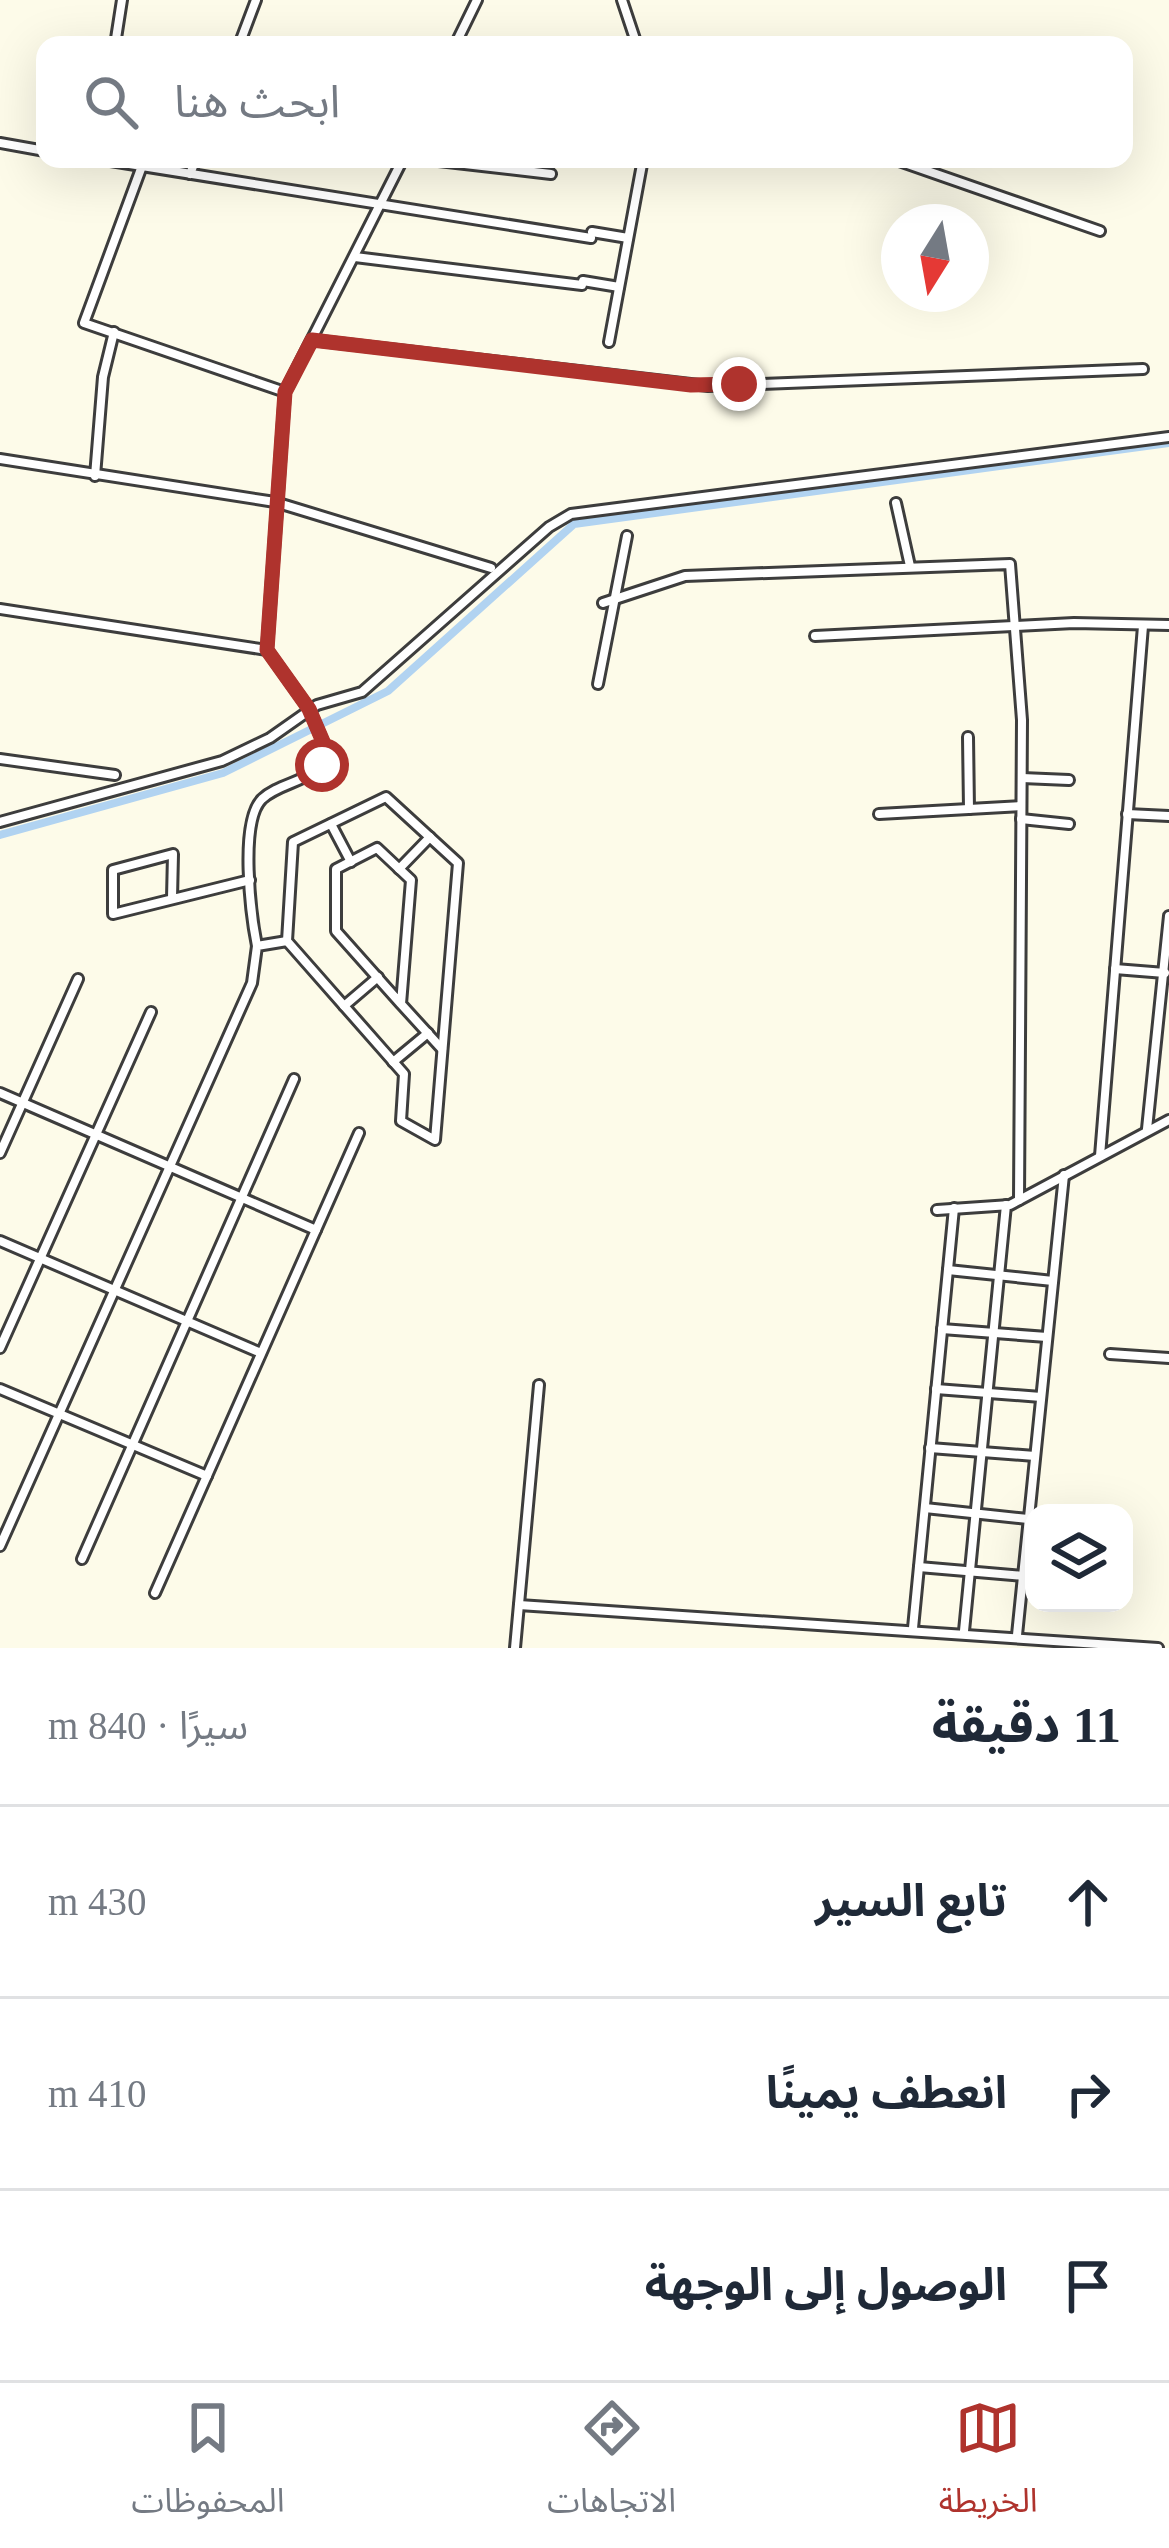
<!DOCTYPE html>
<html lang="ar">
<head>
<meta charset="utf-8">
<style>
	body { margin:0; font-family:"Times New Roman","Noto Sans Arabic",serif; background:#f6f6f7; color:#1f2937; direction:rtl }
	.controls { position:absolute; right:36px; bottom:36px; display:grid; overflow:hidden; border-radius:24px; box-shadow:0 12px 48px #0002 }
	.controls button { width:108px; height:108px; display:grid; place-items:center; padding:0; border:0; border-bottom:3px solid #e0e1e3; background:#fff; color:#1f2937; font:60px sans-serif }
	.compass { position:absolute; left:881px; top:204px; width:108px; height:108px; border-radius:50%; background:#fff; box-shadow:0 12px 48px #0002; rotate:191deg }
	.stop { position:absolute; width:36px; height:36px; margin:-27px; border:9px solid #af332d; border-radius:50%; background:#fff }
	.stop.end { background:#af332d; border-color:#fff; box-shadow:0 3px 12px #0008 }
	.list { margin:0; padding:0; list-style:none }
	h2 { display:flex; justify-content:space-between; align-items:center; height:156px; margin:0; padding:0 48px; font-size:51px }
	h2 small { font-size:39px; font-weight:400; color:#747a83 }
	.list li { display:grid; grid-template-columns:78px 1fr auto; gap:36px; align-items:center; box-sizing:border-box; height:192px; padding:0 48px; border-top:3px solid #e0e1e3 }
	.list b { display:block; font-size:45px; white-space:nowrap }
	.list em { font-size:39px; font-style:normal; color:#747a83 }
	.icon { flex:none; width:66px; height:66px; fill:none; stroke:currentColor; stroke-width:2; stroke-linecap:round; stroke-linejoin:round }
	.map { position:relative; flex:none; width:1169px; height:1648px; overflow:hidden; direction:ltr }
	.search { position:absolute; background:#fff; box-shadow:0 12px 48px #0002; left:36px; right:36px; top:36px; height:132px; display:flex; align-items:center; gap:30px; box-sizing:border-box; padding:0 42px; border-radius:24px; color:#747a83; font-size:45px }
	.sheet { height:732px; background:#fff }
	nav { display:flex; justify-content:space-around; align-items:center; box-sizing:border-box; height:168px; border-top:3px solid #e0e1e3; background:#fff; font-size:33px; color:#747a83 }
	nav a { display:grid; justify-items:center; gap:6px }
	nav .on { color:#af332d }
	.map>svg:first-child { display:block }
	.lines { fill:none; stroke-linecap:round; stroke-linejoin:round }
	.canal { stroke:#b1d3f1; stroke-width:8 }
	.street-casing { stroke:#3d3d3d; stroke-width:14 }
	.street { stroke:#fff; stroke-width:8 }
	.route { stroke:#af332d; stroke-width:15 }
</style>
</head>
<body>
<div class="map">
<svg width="1169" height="1648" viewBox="0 0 1169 1648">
	<rect width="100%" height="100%" fill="#fdfbe9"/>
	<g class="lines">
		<!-- canal -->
		<polyline class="canal" points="0,835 223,773 388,691 574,524 1169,443"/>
		<defs>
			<g id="street">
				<polyline points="622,0 637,45"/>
				<polyline points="115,45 122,0"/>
				<polyline points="239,45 256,0"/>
				<polyline points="455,45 477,0"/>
				<polyline points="0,143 45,151"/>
				<polyline points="98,159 591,238"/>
				<polyline points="421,159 551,174"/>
				<polyline points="893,159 1100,231"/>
				<polyline points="142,166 84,323 285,392"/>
				<polyline points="190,174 196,159"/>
				<polyline points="592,232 628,238"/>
				<polyline points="355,257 582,285"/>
				<polyline points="583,281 619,287"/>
				<polyline points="312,340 708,386 1143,369"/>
				<polyline points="609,342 643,159"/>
				<polyline points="0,459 275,502 491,568"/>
				<polyline points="95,476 103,377 114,332"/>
				<polyline points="896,503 910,566"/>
				<polyline points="603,603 685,576 1010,564 1022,720 1019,1200"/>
				<polyline points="0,609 267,650"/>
				<polyline points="815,636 1074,623 1169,625"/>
				<polyline points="598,684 627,536"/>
				<polyline points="968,737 969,809"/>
				<polyline points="0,759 115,775"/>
				<polyline points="1022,778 1069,780"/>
				<polygon points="386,797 458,863 435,1140 401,1121 404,1074 287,941 293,842"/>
				<polyline points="879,814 1021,806"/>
				<polyline points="1127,814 1169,816"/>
				<polyline points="1021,819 1069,824"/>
				<polyline points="0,822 222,761 270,738 317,705 362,692 549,527 571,514 1169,437"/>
				<polyline points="331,824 351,862"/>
				<polyline points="399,869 430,837"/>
				<polyline points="172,898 173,854 113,870 113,914 250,880"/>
				<path d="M 257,946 C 251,916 239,822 262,799 C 282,780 321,782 327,751 L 309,709 L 267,650 L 285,392 L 403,159"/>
				<polyline points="1115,969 1165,973"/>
				<polyline points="401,1004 336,931 336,869 377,848 411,880 401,1004 442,1049"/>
				<polyline points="344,1006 378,977"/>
				<polyline points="393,1062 428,1033"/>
				<polyline points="0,1093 316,1230"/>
				<polyline points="1147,1129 1169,916"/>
				<polyline points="0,1153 78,979"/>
				<polyline points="1100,1156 1143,626"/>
				<polyline points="937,1210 1010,1205 1169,1120"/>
				<polyline points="0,1241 261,1353"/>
				<polyline points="948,1270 1053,1281"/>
				<polyline points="942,1329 1047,1337"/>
				<polyline points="0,1348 151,1012"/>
				<polyline points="1110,1354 1169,1358"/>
				<polyline points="0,1389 207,1476"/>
				<polyline points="936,1389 1041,1397"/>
				<polyline points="930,1448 1035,1456"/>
				<polyline points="925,1508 1028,1519"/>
				<polyline points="0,1546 252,983 257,946 287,941"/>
				<polyline points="82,1559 294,1079"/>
				<polyline points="919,1567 1024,1576"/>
				<polyline points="155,1593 359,1133"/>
				<polyline points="519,1605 1158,1648"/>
				<polyline points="913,1628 954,1208"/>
				<polyline points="964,1631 1006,1205"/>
				<polyline points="1017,1635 1064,1175"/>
				<polyline points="515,1648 539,1385"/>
			</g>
		</defs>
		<!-- street casing -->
		<use href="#street" class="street-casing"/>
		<!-- street -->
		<use href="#street" class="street"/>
	</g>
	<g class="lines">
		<!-- route -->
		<polyline class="route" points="322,765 327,751 309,709 267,650 285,392 312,340 691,385 739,384"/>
	</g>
</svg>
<div class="controls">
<button><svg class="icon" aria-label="layers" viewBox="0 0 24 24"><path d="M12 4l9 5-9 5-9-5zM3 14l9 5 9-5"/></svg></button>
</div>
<svg class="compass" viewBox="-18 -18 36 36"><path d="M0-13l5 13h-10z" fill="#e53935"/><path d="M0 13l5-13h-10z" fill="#747a83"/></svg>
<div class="stop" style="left:322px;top:765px"></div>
<div class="stop end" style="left:739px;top:384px"></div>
<div class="search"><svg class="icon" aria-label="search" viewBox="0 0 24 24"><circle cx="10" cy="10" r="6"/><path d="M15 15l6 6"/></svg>ابحث هنا</div>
</div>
<section class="sheet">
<h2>11 دقيقة<small>سيرًا · 840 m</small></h2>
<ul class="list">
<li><svg class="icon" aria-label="ahead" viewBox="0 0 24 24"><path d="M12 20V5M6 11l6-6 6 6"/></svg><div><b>تابع السير</b></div><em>430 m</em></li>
<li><svg class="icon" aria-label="right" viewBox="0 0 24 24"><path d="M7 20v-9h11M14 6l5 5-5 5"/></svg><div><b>انعطف يمينًا</b></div><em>410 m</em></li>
<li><svg class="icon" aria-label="arrive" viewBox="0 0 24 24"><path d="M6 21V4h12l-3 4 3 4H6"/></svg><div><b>الوصول إلى الوجهة</b></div></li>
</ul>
</section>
<nav>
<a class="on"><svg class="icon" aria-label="map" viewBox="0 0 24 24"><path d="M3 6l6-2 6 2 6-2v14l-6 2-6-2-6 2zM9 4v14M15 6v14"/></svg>الخريطة</a>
<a><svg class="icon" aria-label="directions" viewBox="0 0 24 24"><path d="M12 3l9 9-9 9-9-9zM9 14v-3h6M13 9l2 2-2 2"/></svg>الاتجاهات</a>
<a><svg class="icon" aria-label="saved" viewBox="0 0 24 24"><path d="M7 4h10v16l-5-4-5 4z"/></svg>المحفوظات</a>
</nav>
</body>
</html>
